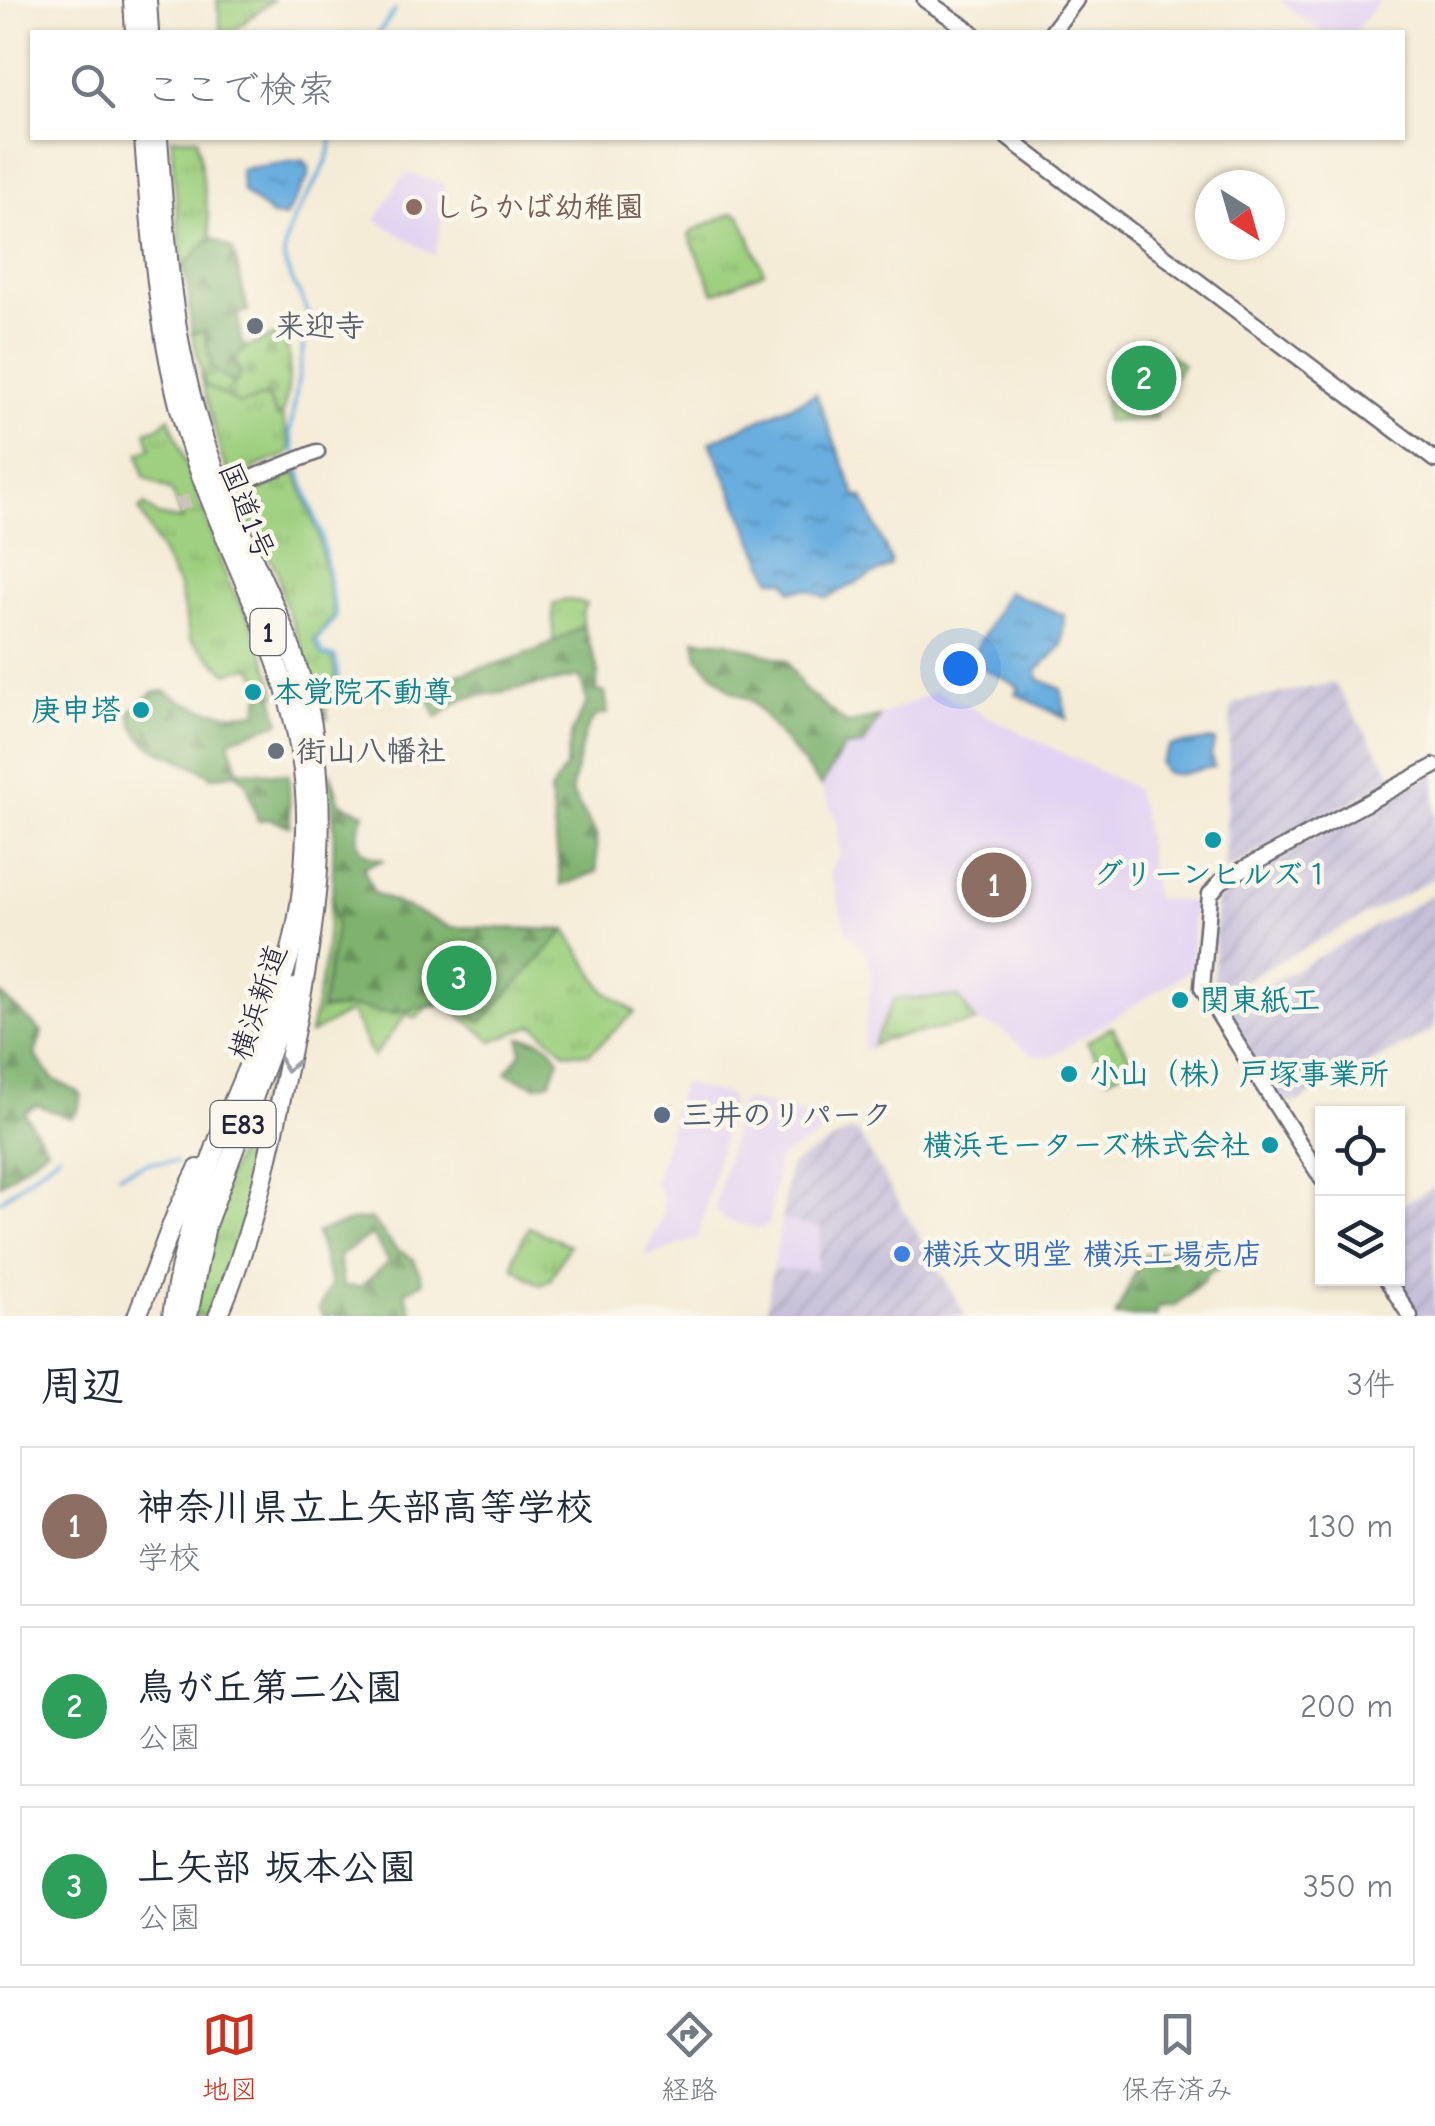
<!DOCTYPE html>
<html lang="ja">
<head>
<meta charset="utf-8">
<style>
	body { margin:0; font-family:"Comic Neue","Klee One",sans-serif; background:#f2f2f3; color:#1f2937 }
	.controls { position:absolute; right:30px; bottom:30px; display:grid; overflow:hidden; border-radius:0px; box-shadow:0 2px 8px #0004 }
	.controls button { width:90px; height:90px; display:grid; place-items:center; padding:0; border:0; border-bottom:2px solid #e0e1e3; background:#fff; color:#1f2937; font:50px sans-serif }
	.compass { position:absolute; left:1195px; top:170px; width:90px; height:90px; border-radius:50%; background:#fff; box-shadow:0 2px 8px #0004; rotate:143deg }
	.you { position:absolute; left:960px; top:668px; width:35px; height:35px; margin:-25px; border:8px solid #fff; border-radius:50%; background:#1a73e8; box-shadow:0 0 0 15px #1a73e833 }
	.badge { display:grid; place-items:center; width:65px; height:65px; border-radius:50%; background:#c8321e; color:#fff; font-size:32px; font-weight:700 }
	.pin { position:absolute; translate:-50% -50%; border:5px solid #fff; box-shadow:0 2px 10px #0006 }
	.list { margin:0; padding:0; list-style:none }
	h2 { display:flex; justify-content:space-between; align-items:center; height:130px; margin:0; padding:0 40px; font-size:42px }
	h2 small { font-size:32px; font-weight:400; color:#747a83 }
	.list li { display:grid; grid-template-columns:65px 1fr auto; gap:30px; align-items:center; box-sizing:border-box; height:160px; margin:0 20px 20px; padding:0 20px; border:2px solid #e0e1e3; border-radius:0px }
	.list b { display:block; font-size:38px; white-space:nowrap }
	.list p { margin:0; font-size:32px; white-space:nowrap; color:#747a83 }
	.list em { font-size:32px; font-style:normal; color:#747a83 }
	.icon { flex:none; width:55px; height:55px; fill:none; stroke:currentColor; stroke-width:2; stroke-linecap:round; stroke-linejoin:round }
	.map { position:relative; flex:none; width:1435px; height:1316px; overflow:hidden }
	.search { position:absolute; background:#fff; box-shadow:0 2px 8px #0004; left:30px; right:30px; top:30px; height:110px; display:flex; align-items:center; gap:25px; box-sizing:border-box; padding:0 35px; border-radius:0px; color:#747a83; font-size:38px }
	.sheet { height:670px; background:#fff }
	nav { display:flex; justify-content:space-around; align-items:center; box-sizing:border-box; height:140px; border-top:2px solid #e0e1e3; background:#fff; font-size:28px; color:#747a83 }
	nav a { display:grid; justify-items:center; gap:5px }
	nav .on { color:#c8321e }
	.map>svg:first-child { display:block }
	.built { fill:#e3d3f2 }
	.industrial { fill:url(#industrial-furrows) }
	.grass { fill:url(#grass-tufts); stroke:#60795d; stroke-width:2.5 }
	.forest { fill:url(#forest-firs); stroke:#506a54; stroke-width:2.5; fill-rule:evenodd }
	.cemetery { fill:url(#cemetery-stones); stroke:#60795d; stroke-width:2.5 }
	.water { fill:url(#water-ripples); stroke:#46688d; stroke-width:2.5 }
	.lines { fill:none; stroke-linecap:round; stroke-linejoin:round }
	.stream { stroke:#69aedf; stroke-width:4 }
	.tertiary-tunnel { stroke:#cbc4b8; stroke-width:14; stroke-dasharray:14 7; stroke-linecap:butt }
	.tertiary-casing { stroke:#6c6972; stroke-width:19 }
	.trunk-casing { stroke:#6c6972; stroke-width:22 }
	.tertiary { stroke:#fff; stroke-width:14 }
	.trunk { stroke:#fff; stroke-width:18 }
	.oneway { stroke:#9c9ca7 }
	.education-dot { fill:#8d6e63; stroke:#fbf7ec; stroke-width:4 }
	.worship-dot { fill:#6b7280; stroke:#fbf7ec; stroke-width:4 }
	.culture-dot { fill:#0f9aa8; stroke:#fbf7ec; stroke-width:4 }
	.service-dot { fill:#5c6f8a; stroke:#fbf7ec; stroke-width:4 }
	.shop-dot { fill:#3f7fe0; stroke:#fbf7ec; stroke-width:4 }
	.labels { text-anchor:middle; stroke-width:9; stroke-linejoin:round; paint-order:stroke }
	.shield { fill:#fbf7ec; stroke:#636270; stroke-width:2.5 }
	.shield-label { font-size:28px; font-weight:bold; fill:#22223b }
	.education-label { font-size:30px; font-weight:bold; fill:#785e54; stroke:#fbf7ec; text-anchor:start }
	.worship-label { font-size:30px; font-weight:bold; fill:#5b616d; stroke:#fbf7ec; text-anchor:start }
	.street-label { font-size:30px; fill:#22223b; stroke:#fbf7ec }
	.culture-label { font-size:30px; font-weight:bold; fill:#0d838f; stroke:#fbf7ec; text-anchor:start }
	.service-label { font-size:30px; font-weight:bold; fill:#4e5e75; stroke:#fbf7ec; text-anchor:start }
	.shop-label { font-size:30px; font-weight:bold; fill:#366cbe; stroke:#fbf7ec; text-anchor:start }
</style>
</head>
<body>
<div class="map">
<svg width="1435" height="1316" viewBox="0 0 1435 1316">
	<defs>
		<pattern id="industrial-furrows" width="10" height="10" patternUnits="userSpaceOnUse" patternTransform="scale(2.5)"><rect width="10" height="10" fill="#c6c0da"/><path d="M-1 1l2-2M0 10L10 0M9 11l2-2" fill="none" stroke="#aaa5bc"/></pattern>
		<pattern id="grass-tufts" width="24" height="20" patternUnits="userSpaceOnUse" patternTransform="scale(2.5)"><rect width="24" height="20" fill="#9ed07f"/><path d="M3 7l-1-3M5 7V3M7 7l1-3M15 17l-1-3M17 17v-4M19 17l1-3" fill="none" stroke="#88b26f"/></pattern>
		<pattern id="forest-firs" width="22" height="20" patternUnits="userSpaceOnUse" patternTransform="scale(2.5)"><rect width="22" height="20" fill="#7eb26e"/><path d="M5 1l3.5 6h-7zM16 11l3.5 6h-7z" fill="#67905c"/></pattern>
		<pattern id="cemetery-stones" width="16" height="16" patternUnits="userSpaceOnUse" patternTransform="scale(2.5)"><rect width="16" height="16" fill="#9ed07f"/><path d="M2 7V4a2 2 0 0 1 4 0v3zM10 15v-3a2 2 0 0 1 4 0v3z" fill="#88b26f"/></pattern>
		<pattern id="water-ripples" width="26" height="14" patternUnits="userSpaceOnUse" patternTransform="scale(2.5)"><rect width="26" height="14" fill="#69aedf"/><path d="M2 4q2-2 4 0t4 0M15 11q2-2 4 0t4 0" fill="none" stroke="#568db6"/></pattern>
	</defs>
	<rect width="100%" height="100%" fill="#fbf7ec"/>
	<filter id="ink" filterUnits="userSpaceOnUse"><feTurbulence type="fractalNoise" baseFrequency=".01" numOctaves="2"/><feDisplacementMap in="SourceGraphic" scale="20" xChannelSelector="R" yChannelSelector="G"/><feConvolveMatrix kernelMatrix="1 2 1 2 8 2 1 2 1" color-interpolation-filters="sRGB"/></filter>
	<filter id="wash" filterUnits="userSpaceOnUse"><feTurbulence type="fractalNoise" baseFrequency=".0048" numOctaves="4" result="noise"/><feDisplacementMap in="SourceGraphic" scale="40" xChannelSelector="R" yChannelSelector="G"/><feGaussianBlur stdDeviation="2.25" result="paint"/><feColorMatrix in="noise" values="0 0 0 0 0 0 0 0 0 0 0 0 0 0 0 0 0 1.4 0 .05"/><feComposite in="paint" operator="in"/></filter>
	<g filter="url(#wash)">
		<rect width="100%" height="100%" fill="#f5ecd7"/>
		<!-- built -->
		<g class="built">
			<polygon points="1278,0 1380,0 1354,32 1323,32"/>
			<polygon points="411,174 443,184 447,194 435,256 376,220 402,177"/>
			<polygon points="936,691 1134,788 1142,812 1155,898 1194,902 1191,970 1050,1057 1032,1055 1002,1030 976,1022 957,997 894,999 872,1046 865,1051 863,1045 872,976 867,954 847,932 830,871 840,853 837,821 821,786 844,746 864,745 879,717"/>
			<polygon points="681,1083 728,1095 732,1101 698,1238 645,1257 663,1214 663,1194 655,1184"/>
			<polygon points="746,1100 829,1119 831,1129 778,1159 769,1225 761,1229 725,1220 715,1208 740,1103"/>
			<polygon points="782,1220 821,1227 816,1272 772,1269"/>
		</g>
		<!-- industrial -->
		<g class="industrial">
			<polygon points="1334,683 1395,778 1224,871 1231,708 1236,702"/>
			<polygon points="1435,773 1435,878 1224,991 1213,986 1217,898 1225,886"/>
			<polygon points="1435,893 1435,1029 1293,1104 1281,1103 1227,1017 1230,1005"/>
			<polygon points="849,1131 858,1133 966,1316 766,1316 772,1269 816,1271 821,1228 782,1220 788,1172 793,1164"/>
			<polygon points="1435,1186 1435,1316 1416,1316 1392,1279 1398,1278 1398,1207"/>
		</g>
		<!-- grass -->
		<g class="grass">
			<polygon points="217,0 273,0 232,32 221,32"/>
			<polygon points="171,138 197,138 211,237 182,268"/>
			<polygon points="734,212 740,215 764,272 714,293 689,236 692,231"/>
			<polygon points="1147,337 1183,365 1155,403 1155,418 1105,422 1105,390"/>
			<polygon points="200,374 205,385 251,402 267,396 277,417 282,416 291,446 287,455 253,468 262,490 296,472 318,534 334,616 314,640 322,656 333,658 339,692 323,697 328,718 322,720 300,642 284,603 277,570 252,532 221,455"/>
			<path d="M 169,417 L 217,547 C 223,575 232,589 246,613 C 260,637 268,668 277,695 L 272,700 L 269,692 L 271,688 L 267,682 L 262,682 L 252,667 L 227,673 L 190,639 L 179,587 L 139,509 L 145,505 L 158,516 L 183,520 L 172,492 L 144,477 L 139,453 L 151,448 L 146,431 L 160,426 Z"/>
			<polygon points="565,599 587,604 582,612 583,625 553,645 553,605"/>
			<polygon points="333,885 374,893 450,927 566,930 605,991 635,1012 589,1054 565,1052 534,1025 493,1041 446,1005 428,1007 416,1018 407,1014 373,1057 351,1011 310,1034 324,965"/>
			<polygon points="958,997 976,1022 885,1039 872,1046 894,999"/>
			<polygon points="1112,1027 1134,1064 1108,1078 1087,1042"/>
			<polygon points="273,1070 259,1157 242,1229 208,1316 193,1316 222,1189"/>
			<polygon points="529,1227 569,1245 550,1280 540,1285 514,1268 515,1254"/>
		</g>
		<!-- forest -->
		<g class="forest">
			<path d="M 211,237 L 233,250 L 248,311 L 238,314 L 241,342 L 247,347 L 235,359 L 241,373 L 234,385 L 211,367 L 204,332 L 192,334 C 188,311 192,290 182,268 Z"/>
			<path d="M 583,625 L 598,670 L 596,692 L 605,692 L 608,713 L 595,716 L 584,735 L 571,792 L 596,834 L 597,872 L 561,886 L 550,791 L 565,768 L 572,732 L 587,702 L 580,677 L 462,699 L 437,718 L 422,683 C 481,668 532,659 583,625 Z"/>
			<polygon points="695,639 728,642 787,661 804,689 847,724 879,717 864,745 844,747 821,786 753,702 730,690 698,658"/>
			<path d="M 165,691 C 191,709 226,717 257,712 L 260,695 L 272,692 L 280,722 L 229,740 L 238,770 L 289,775 L 290,826 L 269,819 L 258,821 L 246,781 L 235,773 L 212,777 C 183,754 137,757 130,712 L 153,693 Z"/>
			<path d="M 330,772 L 340,803 L 364,813 C 355,836 351,855 384,860 L 363,867 L 374,893 L 450,927 L 566,930 L 482,1022 L 442,1002 L 394,1014 L 356,1007 L 321,1010 L 336,927 L 332,906 L 334,828 Z"/>
			<polygon points="0,994 42,1032 35,1055 53,1079 81,1094 78,1111 71,1118 37,1105 24,1113 47,1148 0,1184"/>
			<path d="M 520,1038 C 542,1037 547,1042 559,1059 L 550,1082 L 535,1086 L 506,1073 L 521,1053 Z"/>
			<path d="M 371,1219 L 396,1249 L 414,1259 L 423,1282 L 405,1292 L 413,1316 L 322,1316 L 319,1310 L 331,1284 L 316,1233 L 351,1221 ZM 372,1235 L 389,1262 L 360,1287 L 343,1286 L 339,1256 Z"/>
			<polygon points="1219,1238 1224,1266 1208,1273 1202,1283 1176,1305 1158,1307 1156,1316 1115,1316 1143,1256"/>
		</g>
		<!-- cemetery -->
		<path class="cemetery" d="M 204,331 L 211,367 L 234,385 L 241,373 L 235,360 L 247,347 L 284,332 C 292,359 290,389 282,416 L 278,417 L 267,396 L 240,404 L 205,385 L 192,334 Z"/>
		<!-- water -->
		<g class="water">
			<polygon points="303,160 309,167 309,176 285,217 272,216 243,192 240,169"/>
			<polygon points="816,394 856,496 863,497 891,561 890,566 826,598 808,589 791,591 786,581 771,579 710,442"/>
			<polygon points="1007,591 1064,615 1062,646 1037,670 1039,679 1061,689 1067,719 1016,694 1019,687 970,661"/>
			<path d="M 1207,740 L 1215,741 L 1211,755 L 1214,767 C 1197,768 1179,779 1165,772 L 1160,763 L 1170,746 Z"/>
		</g>
		<g class="lines">
			<!-- stream -->
			<g class="stream">
				<polyline points="379,32 395,11"/>
				<path d="M 295,454 L 290,432 L 308,315 C 304,296 284,272 284,256 C 284,213 329,180 332,138"/>
				<polyline points="297,464 321,534 336,617 316,640 323,655 335,657 341,695"/>
				<polyline points="119,1174 151,1162 176,1162"/>
				<polyline points="0,1201 59,1154"/>
			</g>
		</g>
	</g>
	<g filter="url(#ink)">
		<g class="lines">
			<!-- tertiary-tunnel -->
			<polyline class="tertiary-tunnel" points="177,505 254,477"/>
			<defs>
				<g id="tertiary">
					<polyline points="925,0 972,32"/>
					<polyline points="1052,32 1076,0"/>
					<polyline points="1008,138 1435,460"/>
					<polyline points="254,477 317,452"/>
					<polyline points="1322,1179 1202,988 1210,894 1221,881 1435,766"/>
					<polyline points="1386,1278 1410,1316"/>
				</g>
				<g id="trunk">
					<polyline points="133,0 135,32"/>
					<polyline points="147,0 149,32"/>
					<path d="M 144,138 C 152,243 159,349 192,450 C 235,579 310,689 306,831 C 305,873 300,917 289,958 C 272,1016 245,1071 223,1127 C 200,1188 181,1251 172,1316"/>
					<path d="M 158,138 C 166,245 172,355 210,457 C 240,542 290,621 309,710 C 334,830 311,951 287,1069 C 270,1153 252,1237 218,1316"/>
					<polyline points="137,1316 177,1212 198,1169"/>
					<polyline points="188,1316 206,1225 294,988"/>
				</g>
			</defs>
			<!-- tertiary casing -->
			<use href="#tertiary" class="tertiary-casing"/>
			<!-- trunk casing -->
			<use href="#trunk" class="trunk-casing"/>
			<!-- tertiary -->
			<use href="#tertiary" class="tertiary"/>
			<!-- trunk -->
			<use href="#trunk" class="trunk"/>
		</g>
		<!-- one-way arrows -->
		<defs><path id="oneway-chevron" d="M-2-3.5L2.5 0L-2 3.5" fill="none" stroke-width="1.6" stroke-linecap="round" stroke-linejoin="round" transform="scale(2.5)"/></defs>
		<use class="oneway" href="#oneway-chevron" transform="translate(288 1065) rotate(101)"/>
	</g>
	<!-- markers -->
	<circle class="education-dot" cx="414" cy="207" r="10"/>
	<g class="worship-dot">
		<circle cx="255" cy="326" r="10"/>
		<circle cx="276" cy="751" r="10"/>
	</g>
	<g class="culture-dot">
		<circle cx="253" cy="692" r="10"/>
		<circle cx="141" cy="710" r="10"/>
		<circle cx="1213" cy="840" r="10"/>
		<circle cx="1180" cy="1000" r="10"/>
		<circle cx="1069" cy="1074" r="10"/>
		<circle cx="1270" cy="1145" r="10"/>
	</g>
	<circle class="service-dot" cx="662" cy="1115" r="10"/>
	<circle class="shop-dot" cx="902" cy="1254" r="10"/>
	<g class="labels">
		<!-- shield labels -->
		<g class="shield">
			<rect x="250.5" y="609" width="35" height="46" rx="8"/>
			<rect x="210.5" y="1101" width="65" height="46" rx="8"/>
		</g>
		<g class="shield-label">
			<text x="268" y="642">1</text>
			<text x="243" y="1134">E83</text>
		</g>
		<!-- education labels -->
		<g class="education-label">
			<text x="434" y="217">しらかば幼稚園</text>
		</g>
		<!-- worship labels -->
		<g class="worship-label">
			<text x="275" y="336">来迎寺</text>
			<text x="296" y="761">街山八幡社</text>
		</g>
		<!-- street labels -->
		<g class="street-label">
			<text transform="translate(247 511) rotate(68)" y="10">国道1号</text>
			<text transform="translate(258 1002) rotate(-71)" y="10">横浜新道</text>
		</g>
		<!-- culture labels -->
		<g class="culture-label">
			<text x="273" y="702">本覚院不動尊</text>
			<text x="121" y="720" text-anchor="end">庚申塔</text>
			<text x="1213" y="884" text-anchor="middle">グリーンヒルズ１</text>
			<text x="1200" y="1010">関東紙工</text>
			<text x="1089" y="1084">小山（株）戸塚事業所</text>
			<text x="1250" y="1155" text-anchor="end">横浜モーターズ株式会社</text>
		</g>
		<!-- service labels -->
		<g class="service-label">
			<text x="682" y="1125">三井のリパーク</text>
		</g>
		<!-- shop labels -->
		<g class="shop-label">
			<text x="922" y="1264">横浜文明堂 横浜工場売店</text>
		</g>
	</g>
</svg>
<div class="controls">
<button><svg class="icon" aria-label="locate" viewBox="0 0 24 24"><circle cx="12" cy="12" r="6"/><path d="M12 2v4M12 18v4M2 12h4M18 12h4"/></svg></button>
<button><svg class="icon" aria-label="layers" viewBox="0 0 24 24"><path d="M12 4l9 5-9 5-9-5zM3 14l9 5 9-5"/></svg></button>
</div>
<svg class="compass" viewBox="-18 -18 36 36"><path d="M0-13l5 13h-10z" fill="#e53935"/><path d="M0 13l5-13h-10z" fill="#747a83"/></svg>
<div class="you"></div>
<div class="pin badge" style="left:994px;top:885px;background:#8d6e63">1</div>
<div class="pin badge" style="left:1144px;top:378px;background:#2e9e5b">2</div>
<div class="pin badge" style="left:459px;top:978px;background:#2e9e5b">3</div>
<div class="search"><svg class="icon" aria-label="search" viewBox="0 0 24 24"><circle cx="10" cy="10" r="6"/><path d="M15 15l6 6"/></svg>ここで検索</div>
</div>
<section class="sheet">
<h2>周辺<small>3件</small></h2>
<ul class="list">
<li><span class="badge" style="background:#8d6e63">1</span><div><b>神奈川県立上矢部高等学校</b><p>学校</p></div><em>130 m</em></li>
<li><span class="badge" style="background:#2e9e5b">2</span><div><b>鳥が丘第二公園</b><p>公園</p></div><em>200 m</em></li>
<li><span class="badge" style="background:#2e9e5b">3</span><div><b>上矢部 坂本公園</b><p>公園</p></div><em>350 m</em></li>
</ul>
</section>
<nav>
<a class="on"><svg class="icon" aria-label="map" viewBox="0 0 24 24"><path d="M3 6l6-2 6 2 6-2v14l-6 2-6-2-6 2zM9 4v14M15 6v14"/></svg>地図</a>
<a><svg class="icon" aria-label="directions" viewBox="0 0 24 24"><path d="M12 3l9 9-9 9-9-9zM9 14v-3h6M13 9l2 2-2 2"/></svg>経路</a>
<a><svg class="icon" aria-label="saved" viewBox="0 0 24 24"><path d="M7 4h10v16l-5-4-5 4z"/></svg>保存済み</a>
</nav>
</body>
</html>
